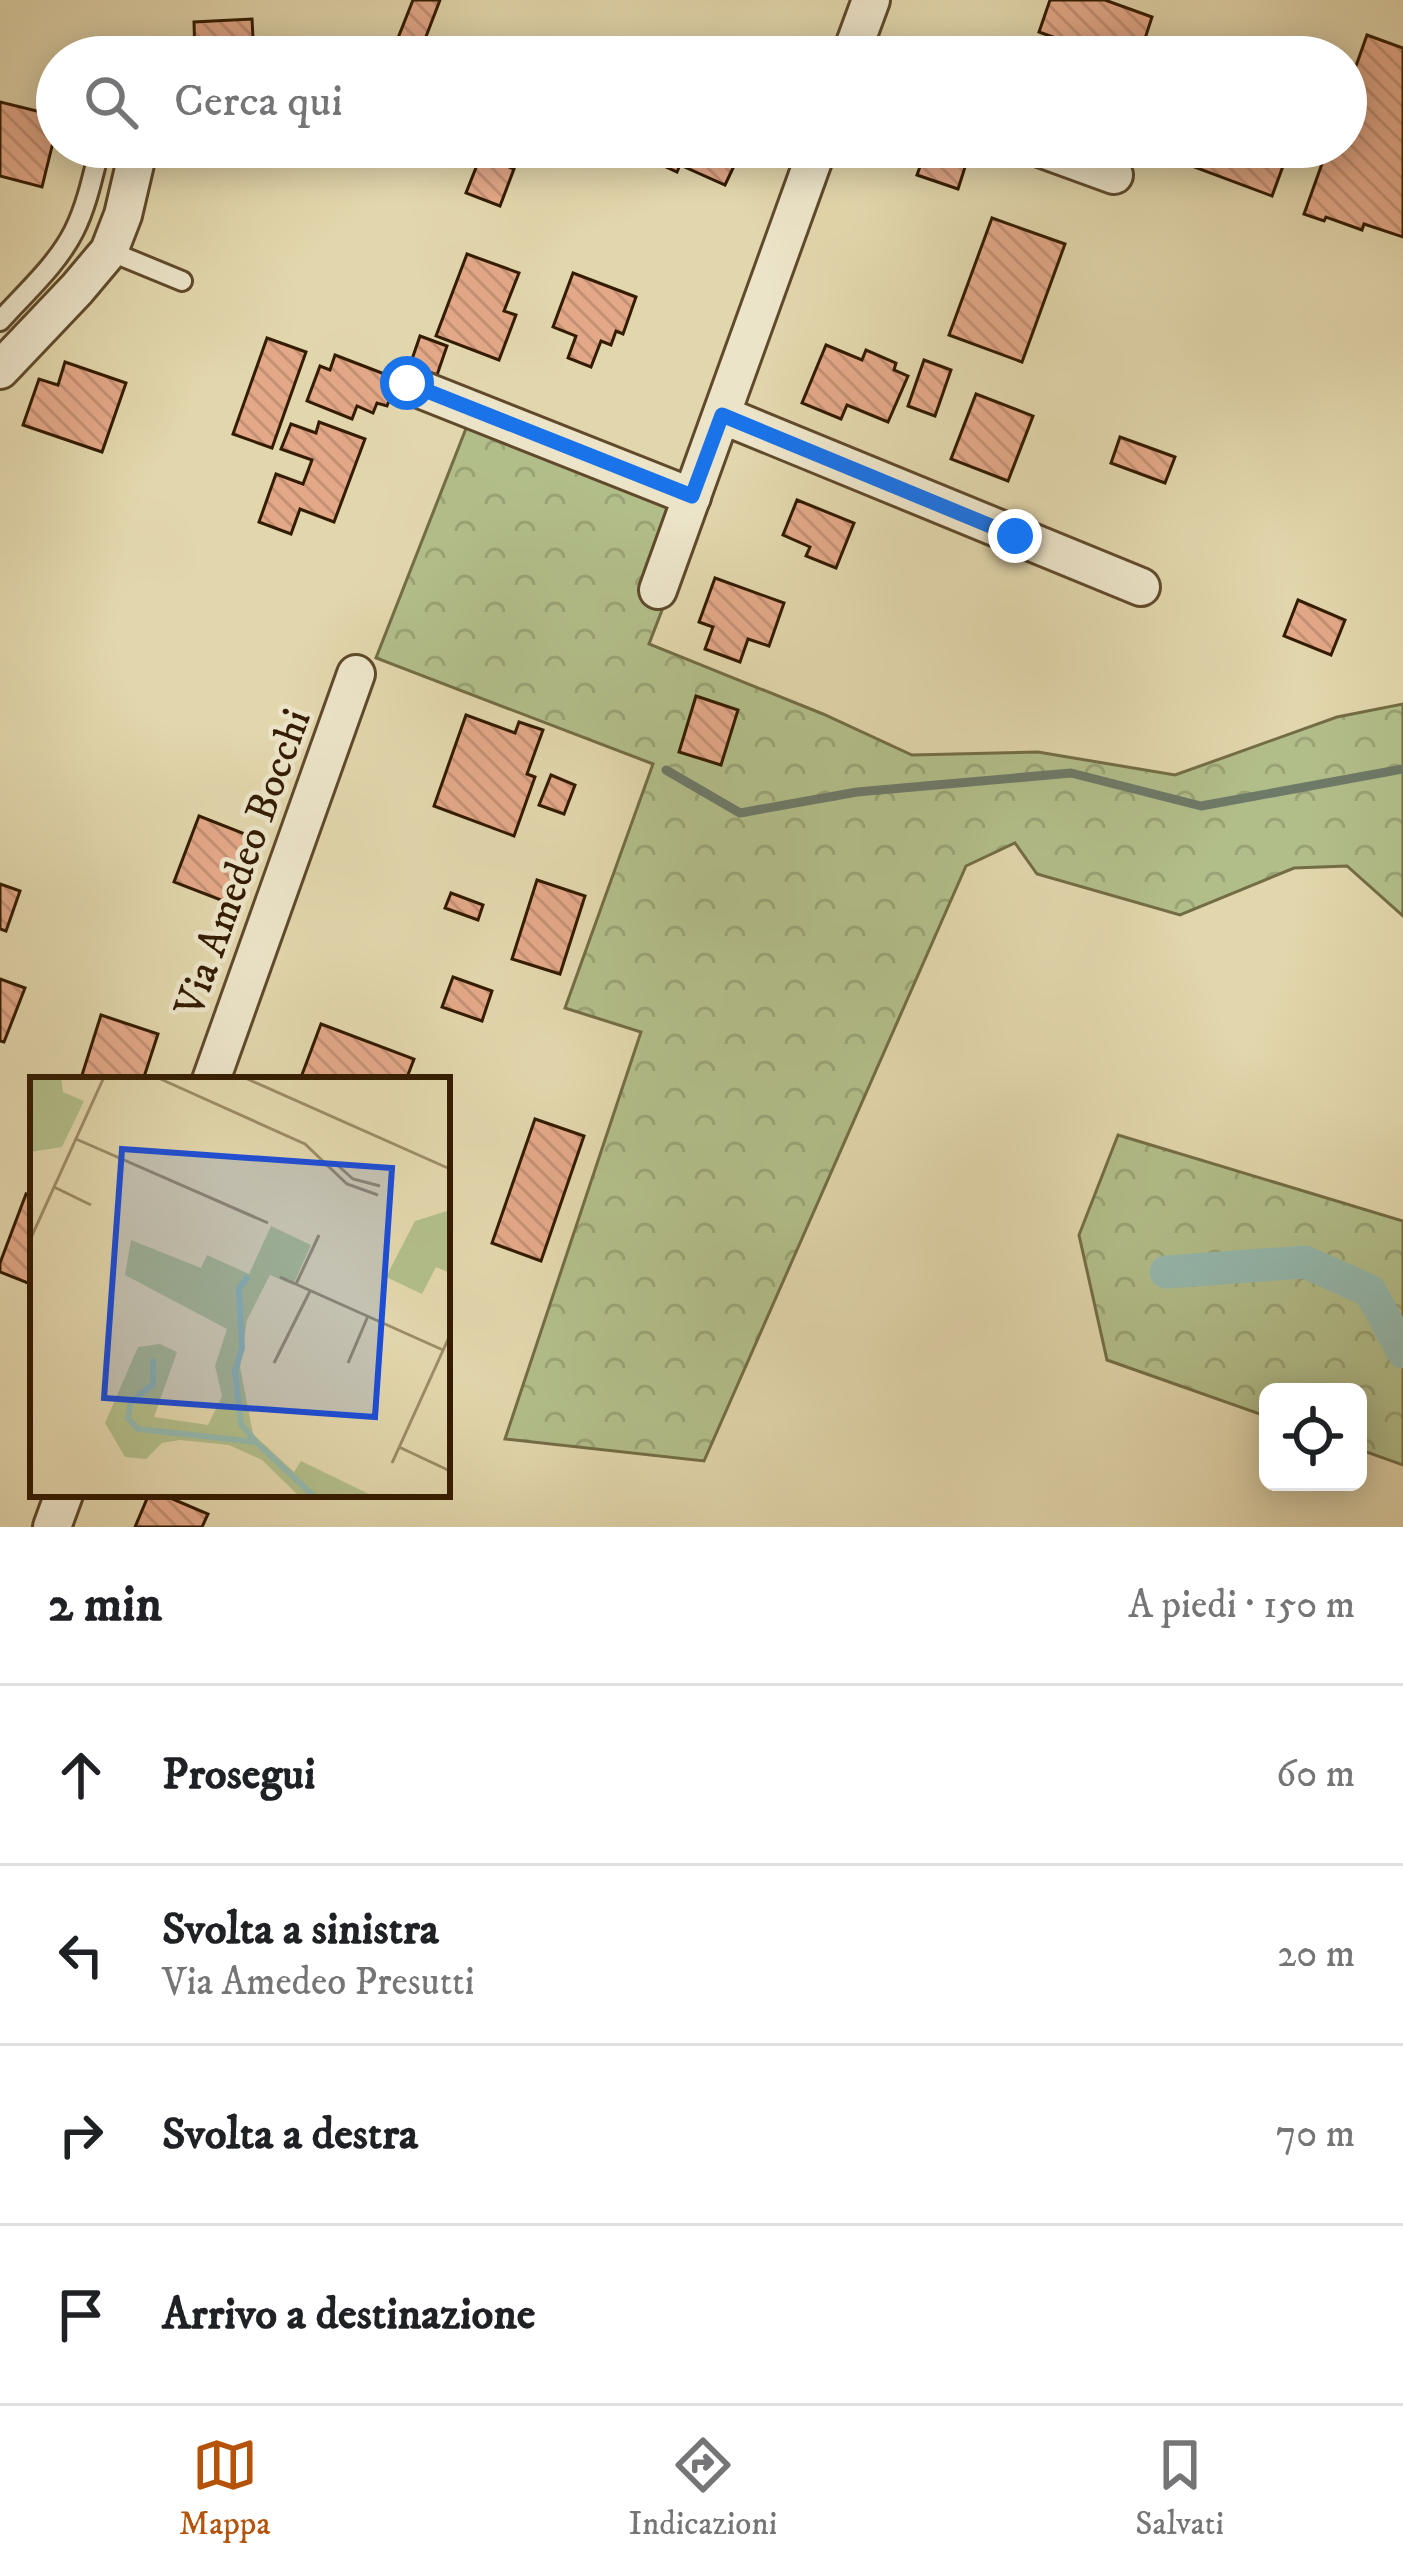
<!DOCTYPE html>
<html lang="it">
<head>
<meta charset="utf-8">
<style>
	body { margin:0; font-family:"IM FELL DW Pica",serif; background:#f6f6f6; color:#202124 }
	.controls { position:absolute; right:36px; bottom:36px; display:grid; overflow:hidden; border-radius:18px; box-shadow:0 6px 30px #0003 }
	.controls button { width:108px; height:108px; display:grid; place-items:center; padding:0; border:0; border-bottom:3px solid #e0e0e0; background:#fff; color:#202124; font:60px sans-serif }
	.stop { position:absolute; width:36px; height:36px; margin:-27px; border:9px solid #1a73e8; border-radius:50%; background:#fff }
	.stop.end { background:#1a73e8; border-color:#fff; box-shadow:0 3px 12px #0008 }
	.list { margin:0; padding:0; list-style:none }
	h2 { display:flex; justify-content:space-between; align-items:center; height:156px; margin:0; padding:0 48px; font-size:51px }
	h2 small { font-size:39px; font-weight:400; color:#757577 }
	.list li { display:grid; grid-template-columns:78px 1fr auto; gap:36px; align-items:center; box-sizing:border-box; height:180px; padding:0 48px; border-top:3px solid #e0e0e0 }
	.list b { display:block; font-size:45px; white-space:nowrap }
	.list p { margin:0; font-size:39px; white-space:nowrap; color:#757577 }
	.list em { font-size:39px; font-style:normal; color:#757577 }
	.icon { flex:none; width:66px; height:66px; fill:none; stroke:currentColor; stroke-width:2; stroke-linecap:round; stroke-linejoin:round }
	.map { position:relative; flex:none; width:1403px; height:1527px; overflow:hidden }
	.search { position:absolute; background:#fff; box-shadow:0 6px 30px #0003; left:36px; right:36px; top:36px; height:132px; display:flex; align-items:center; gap:30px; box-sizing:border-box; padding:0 42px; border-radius:66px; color:#757577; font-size:45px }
	.sheet { height:876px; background:#fff }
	nav { display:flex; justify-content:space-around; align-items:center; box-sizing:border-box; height:168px; border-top:3px solid #e0e0e0; background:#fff; font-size:33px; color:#757577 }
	nav a { display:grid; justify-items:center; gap:6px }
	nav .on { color:#b45309 }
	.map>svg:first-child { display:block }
	.forest { fill:url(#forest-crowns); stroke:#736d45; stroke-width:3 }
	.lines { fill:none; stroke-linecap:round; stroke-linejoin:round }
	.stream { stroke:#6e7a68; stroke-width:9 }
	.canal { stroke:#95b9ae; stroke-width:33 }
	.building { fill:url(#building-back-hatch); stroke:#341c00; stroke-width:3 }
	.service-casing { stroke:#604a2b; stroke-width:24 }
	.minor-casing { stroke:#604a2b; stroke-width:42 }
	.service { stroke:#ece4c9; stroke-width:18 }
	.minor { stroke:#ece4c9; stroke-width:36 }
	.route { stroke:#1a73e8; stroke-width:15 }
	.labels { text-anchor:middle; stroke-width:9; stroke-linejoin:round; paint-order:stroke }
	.street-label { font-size:42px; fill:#341c00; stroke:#ece4c9 }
	.inset-river { fill:none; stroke:#95b9ae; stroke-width:6 }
	.inset-road { fill:none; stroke:#9c8c67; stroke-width:3 }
	.view { fill:#1d4ed8; fill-opacity:0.15; stroke:#1d4ed8; stroke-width:6 }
	.inset-edge { fill:none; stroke:#341c00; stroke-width:6 }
</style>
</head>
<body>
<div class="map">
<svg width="1403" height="1527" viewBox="0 0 1403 1527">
	<defs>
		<pattern id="forest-crowns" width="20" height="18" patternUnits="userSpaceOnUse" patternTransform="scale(3)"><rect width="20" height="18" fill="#b2be8a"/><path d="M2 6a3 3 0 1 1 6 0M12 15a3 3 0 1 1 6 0" fill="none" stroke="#9aa375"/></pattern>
		<pattern id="building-back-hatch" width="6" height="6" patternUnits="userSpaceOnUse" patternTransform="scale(3)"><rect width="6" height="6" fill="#e3a888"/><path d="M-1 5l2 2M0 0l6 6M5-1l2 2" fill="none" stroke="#c39074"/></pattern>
	</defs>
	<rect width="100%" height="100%" fill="#e2d6ac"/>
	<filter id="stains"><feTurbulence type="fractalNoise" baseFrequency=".00167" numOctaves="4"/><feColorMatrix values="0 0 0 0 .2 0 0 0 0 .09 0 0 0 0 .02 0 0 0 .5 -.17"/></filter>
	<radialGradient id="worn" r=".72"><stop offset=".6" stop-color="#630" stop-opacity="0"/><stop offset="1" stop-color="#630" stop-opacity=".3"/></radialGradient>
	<!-- forest -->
	<g class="forest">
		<polygon points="467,426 699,514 649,644 823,714 912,755 1038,752 1175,775 1337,717 1403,704 1403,916 1347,866 1294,868 1180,915 1037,874 1015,843 966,866 704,1461 505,1439 641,1032 565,1008 653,764 376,658"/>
		<polygon points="1118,1135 1403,1221 1403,1465 1358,1449 1358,1392 1268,1392 1268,1417 1107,1360 1079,1235"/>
	</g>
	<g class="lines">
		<!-- stream -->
		<polyline class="stream" points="666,770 740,813 857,792 1071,773 1201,806 1403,769"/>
		<!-- canal -->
		<polyline class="canal" points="1166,1272 1305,1262 1370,1291 1403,1352"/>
	</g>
	<!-- building -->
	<g class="building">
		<polygon points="413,0 440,0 422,47 398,38"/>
		<polygon points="1050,0 1105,0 1152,17 1139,57 1117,57 1092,48 1088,57 1059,57 1064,41 1039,32"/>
		<polygon points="252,19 254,57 195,57 194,22"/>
		<polygon points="1367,35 1403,48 1403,237 1364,224 1362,230 1326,217 1324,221 1304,214 1328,147 1346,147 1346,94"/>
		<polygon points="712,39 757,52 755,57 706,57"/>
		<polygon points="341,48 341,57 254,57 254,52"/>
		<polygon points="0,102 57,116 57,126 42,187 0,176"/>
		<polygon points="659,147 743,147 725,185 680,165 677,172 653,161"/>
		<polygon points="927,147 967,161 958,189 917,175"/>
		<polygon points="1141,147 1290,147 1272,196"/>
		<polygon points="481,155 514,169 500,206 466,193"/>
		<polygon points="992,218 1065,244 1022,362 949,335"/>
		<polygon points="467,254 519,273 504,311 516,315 499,360 436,336"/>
		<polygon points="573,273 636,297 623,334 616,331 611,345 601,341 591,367 568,358 576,336 553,327"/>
		<polygon points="420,336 447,346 437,375 410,365"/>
		<polygon points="267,338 306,352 272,448 233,434"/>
		<polygon points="826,345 862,360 866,350 896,363 894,370 908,376 888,422 847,405 841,419 802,403"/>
		<polygon points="335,355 387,375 385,381 395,386 387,406 377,403 373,413 357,406 352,419 307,401 320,366 330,370"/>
		<polygon points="924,360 951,370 935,416 908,406"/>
		<polygon points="65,362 126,383 102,452 23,425 39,379 58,385"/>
		<polygon points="976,394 1033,416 1008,481 951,459"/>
		<polygon points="319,422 365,439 334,522 300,509 291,534 259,522 276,474 303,484 312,460 281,449 291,424 316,433"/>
		<polygon points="1120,437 1175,457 1165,483 1111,463"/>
		<polygon points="797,500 854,523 836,568 806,556 810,547 783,535"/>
		<polygon points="715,578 784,603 769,646 748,639 740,662 705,649 713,627 699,622"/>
		<polygon points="1298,600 1345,620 1331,655 1284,636"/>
		<polygon points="696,696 738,710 721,765 679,752"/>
		<polygon points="466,715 515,733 519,722 543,730 527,774 535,777 514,836 434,806"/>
		<polygon points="551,775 575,785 564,814 539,805"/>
		<polygon points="199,816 260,840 234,905 174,882"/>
		<polygon points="537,880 585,896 560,974 512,959"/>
		<polygon points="0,884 20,891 6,931 0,929"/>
		<polygon points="451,893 483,905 478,920 445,908"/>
		<polygon points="453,977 492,991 482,1021 442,1007"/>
		<polygon points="0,979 25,988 4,1042 0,1041"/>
		<polygon points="101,1015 158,1034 143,1080 98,1080 82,1075"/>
		<polygon points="321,1024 414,1059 406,1080 300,1080"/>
		<polygon points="535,1119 584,1136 541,1261 492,1243"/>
		<polygon points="26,1194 33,1197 33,1285 0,1272 0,1263"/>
		<polygon points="149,1494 161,1494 208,1514 202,1527 135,1527"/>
	</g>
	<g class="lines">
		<defs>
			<g id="service">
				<polyline points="109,251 182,281"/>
				<path d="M 0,321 C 25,293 57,265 74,231 C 87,205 93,175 100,147"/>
			</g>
			<g id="minor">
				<polyline points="850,57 871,0"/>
				<polyline points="1037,147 1114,175"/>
				<polyline points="0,370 77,289 109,251 123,215 139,147"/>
				<polyline points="407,384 692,497"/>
				<polyline points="722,415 1141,587"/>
				<polyline points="658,590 818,147"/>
				<polyline points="211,1080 356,674"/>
				<polyline points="52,1527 64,1494"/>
			</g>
		</defs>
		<!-- service casing -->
		<use href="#service" class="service-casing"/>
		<!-- minor casing -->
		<use href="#minor" class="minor-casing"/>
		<!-- service -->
		<use href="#service" class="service"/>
		<!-- minor -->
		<use href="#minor" class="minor"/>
	</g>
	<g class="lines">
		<!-- route -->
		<polyline class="route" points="407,383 692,496 722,415 1015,536"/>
	</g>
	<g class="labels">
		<!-- street labels -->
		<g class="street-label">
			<text transform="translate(241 862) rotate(-70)" y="15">Via Amedeo Bocchi</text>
		</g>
	</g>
	<!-- overview -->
	<g transform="translate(30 1077)">
		<rect width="420" height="420" fill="#e2d6ac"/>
		<path d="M 0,0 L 31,0 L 33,15 L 54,24 L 32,70 L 0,75 Z" fill="#b2be8a"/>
		<path d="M 420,133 L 420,196 L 406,190 L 392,217 L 356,200 L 385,144 ZM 241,149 L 281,168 L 263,208 L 240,198 L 217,243 L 210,290 L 223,357 L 264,395 L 271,384 L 345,420 L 270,420 L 232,383 L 199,368 L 150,363 L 132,366 L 116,382 L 95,380 L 75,346 L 108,270 L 130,267 L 147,275 L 124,340 L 178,348 L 192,319 L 185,289 L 197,252 L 95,198 L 101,163 L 171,191 L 177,178 L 219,197 Z" fill="#b2be8a"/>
		<path class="inset-river" d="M 218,199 L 209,212 L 212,271 L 205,294 L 211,347 L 226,365M 123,282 L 123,307 L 101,325 L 98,341 L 108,352 L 226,365 L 285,420"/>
		<path class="inset-road" d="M 126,0 L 275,67 L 317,107 L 348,118M 213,0 L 420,92M 46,62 L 238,146M 304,85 L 323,102 L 350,109M 24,110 L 61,128M 0,163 L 74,0M 250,200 L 413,273M 266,207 L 289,158M 244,286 L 280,214M 318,286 L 338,239M 369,370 L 420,394M 362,386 L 420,258"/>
		<path class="view" d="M 92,72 L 362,91 L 345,340 L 74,321 Z"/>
		<rect width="420" height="420" class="inset-edge"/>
	</g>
	<rect width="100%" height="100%" filter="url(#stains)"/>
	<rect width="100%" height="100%" fill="url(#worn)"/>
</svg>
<div class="controls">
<button><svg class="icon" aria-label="locate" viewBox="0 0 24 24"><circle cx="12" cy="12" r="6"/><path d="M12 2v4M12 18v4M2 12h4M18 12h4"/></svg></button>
</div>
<div class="stop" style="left:407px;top:383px"></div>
<div class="stop end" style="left:1015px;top:536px"></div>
<div class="search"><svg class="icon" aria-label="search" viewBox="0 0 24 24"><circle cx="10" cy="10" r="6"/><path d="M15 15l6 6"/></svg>Cerca qui</div>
</div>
<section class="sheet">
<h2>2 min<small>A piedi · 150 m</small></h2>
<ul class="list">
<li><svg class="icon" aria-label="ahead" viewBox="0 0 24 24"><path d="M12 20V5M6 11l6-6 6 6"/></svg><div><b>Prosegui</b></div><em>60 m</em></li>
<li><svg class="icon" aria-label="left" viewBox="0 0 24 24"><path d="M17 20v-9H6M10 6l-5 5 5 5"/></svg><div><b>Svolta a sinistra</b><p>Via Amedeo Presutti</p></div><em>20 m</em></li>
<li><svg class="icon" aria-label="right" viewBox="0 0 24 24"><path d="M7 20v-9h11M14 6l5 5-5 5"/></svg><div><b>Svolta a destra</b></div><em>70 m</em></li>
<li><svg class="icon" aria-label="arrive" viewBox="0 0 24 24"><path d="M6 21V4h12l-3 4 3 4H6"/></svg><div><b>Arrivo a destinazione</b></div></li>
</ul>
</section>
<nav>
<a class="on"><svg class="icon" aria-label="map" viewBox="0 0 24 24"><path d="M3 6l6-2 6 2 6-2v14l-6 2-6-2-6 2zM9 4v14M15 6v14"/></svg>Mappa</a>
<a><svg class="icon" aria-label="directions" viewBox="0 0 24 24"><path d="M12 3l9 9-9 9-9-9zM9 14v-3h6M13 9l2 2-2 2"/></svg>Indicazioni</a>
<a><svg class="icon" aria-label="saved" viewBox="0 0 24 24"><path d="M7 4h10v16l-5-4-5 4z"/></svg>Salvati</a>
</nav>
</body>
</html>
